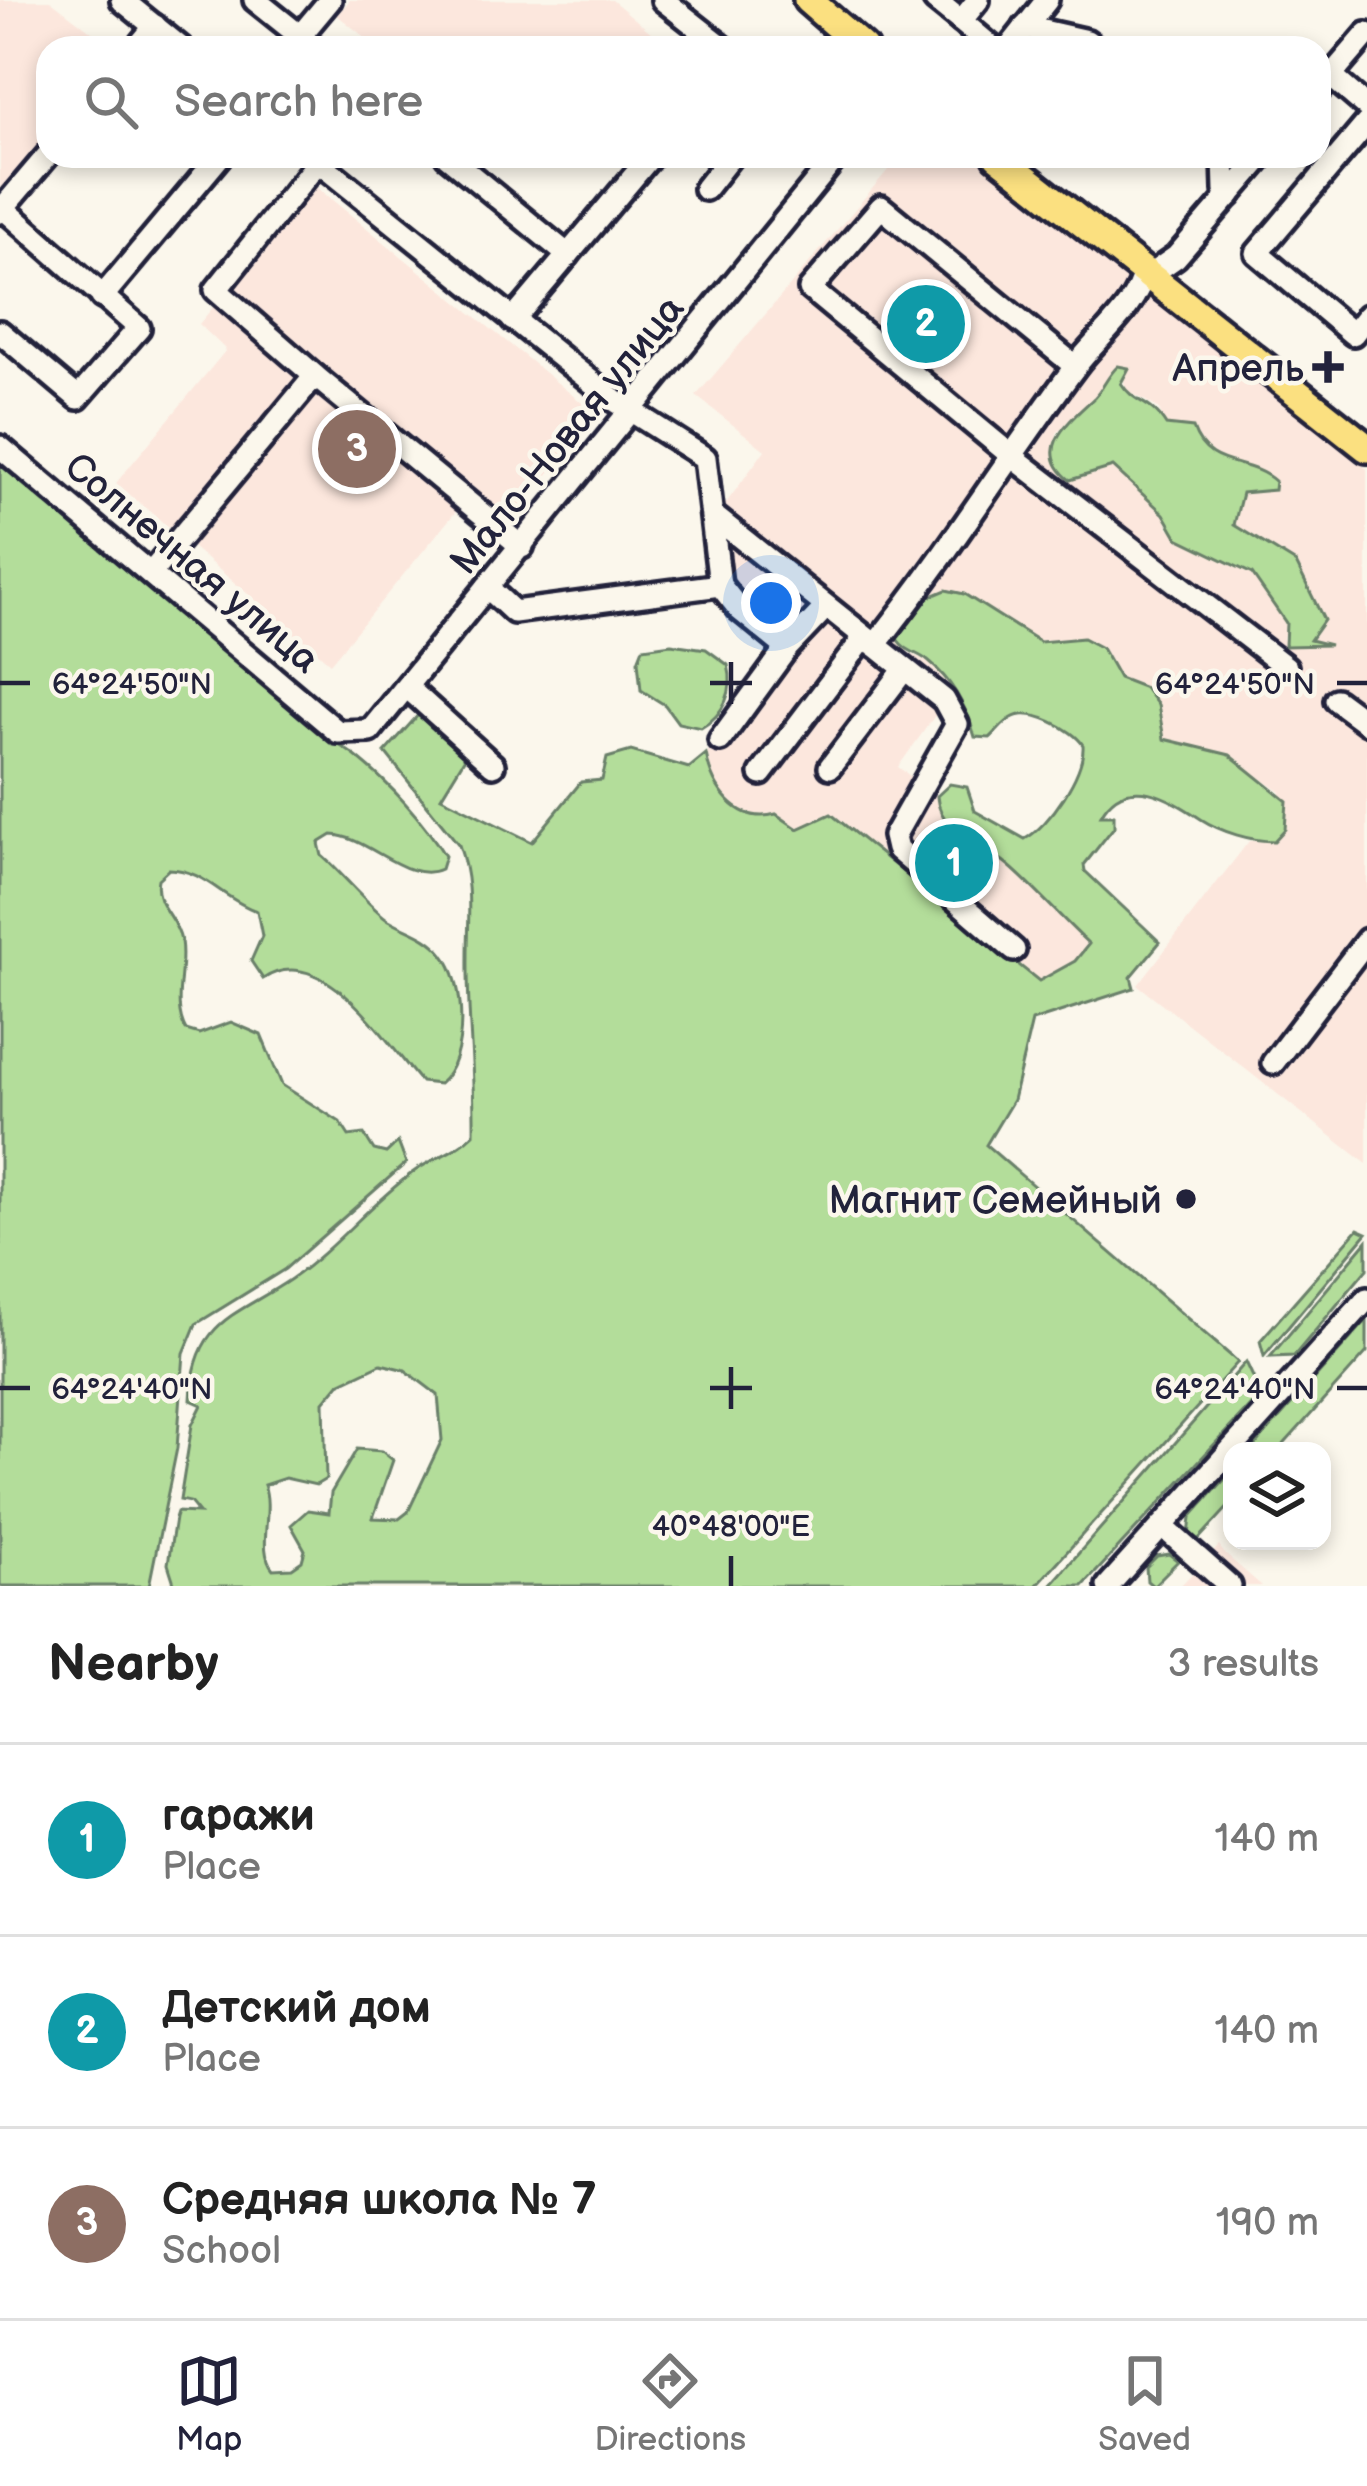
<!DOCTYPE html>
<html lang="en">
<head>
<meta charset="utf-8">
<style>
	body { margin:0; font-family:"Balsamiq Sans",sans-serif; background:#f6f6f6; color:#222 }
	.controls { position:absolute; right:36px; bottom:36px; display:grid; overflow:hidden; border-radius:24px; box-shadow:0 6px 18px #0003 }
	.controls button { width:108px; height:108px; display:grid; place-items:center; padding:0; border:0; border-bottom:3px solid #e0e0e0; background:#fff; color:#222; font:60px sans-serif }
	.you { position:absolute; left:771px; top:603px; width:42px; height:42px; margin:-30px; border:9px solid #fff; border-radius:50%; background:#1a73e8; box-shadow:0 0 0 18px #1a73e833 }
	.badge { display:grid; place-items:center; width:78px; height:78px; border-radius:50%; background:#22223b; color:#fff; font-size:39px; font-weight:700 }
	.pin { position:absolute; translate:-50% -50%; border:6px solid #fff; box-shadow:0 3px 12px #0006 }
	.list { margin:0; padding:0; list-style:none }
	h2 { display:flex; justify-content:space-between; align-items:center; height:156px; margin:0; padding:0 48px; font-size:51px }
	h2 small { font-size:39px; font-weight:400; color:#767676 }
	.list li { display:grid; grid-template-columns:78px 1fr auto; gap:36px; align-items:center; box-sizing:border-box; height:192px; padding:0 48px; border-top:3px solid #e0e0e0 }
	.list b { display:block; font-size:45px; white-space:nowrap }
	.list p { margin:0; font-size:39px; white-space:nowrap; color:#767676 }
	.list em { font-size:39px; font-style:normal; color:#767676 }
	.icon { flex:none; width:66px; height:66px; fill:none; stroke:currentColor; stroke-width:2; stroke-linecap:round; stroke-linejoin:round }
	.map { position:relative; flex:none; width:1367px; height:1586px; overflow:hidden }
	.search { position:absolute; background:#fff; box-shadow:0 6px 18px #0003; left:36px; right:36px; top:36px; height:132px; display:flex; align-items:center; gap:30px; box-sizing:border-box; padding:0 42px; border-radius:36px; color:#767676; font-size:45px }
	.sheet { height:732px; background:#fff }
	nav { display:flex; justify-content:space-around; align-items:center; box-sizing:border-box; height:168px; border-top:3px solid #e0e0e0; background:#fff; font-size:33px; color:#767676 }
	nav a { display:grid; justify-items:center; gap:6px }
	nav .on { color:#22223b }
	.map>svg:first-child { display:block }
	.built { fill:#fce7dd; fill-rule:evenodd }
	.green { fill:#b3dd9a; stroke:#6a806a; stroke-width:3; fill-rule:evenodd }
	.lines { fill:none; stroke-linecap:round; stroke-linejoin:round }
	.minor-casing { stroke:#22223b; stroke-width:30 }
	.major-casing { stroke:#22223b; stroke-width:36 }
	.minor { stroke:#fbf7ec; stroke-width:21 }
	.major { stroke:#fbe080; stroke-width:27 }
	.ticks { fill:none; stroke:#22223b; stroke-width:4.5 }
	.poi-dot { fill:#22223b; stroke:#fbf7ec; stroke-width:4.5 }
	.labels { text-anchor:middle; stroke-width:9; stroke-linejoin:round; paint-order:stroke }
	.poi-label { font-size:39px; fill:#22223b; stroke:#fbf7ec; text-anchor:end }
	.street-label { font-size:39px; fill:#22223b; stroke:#fbf7ec }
	.ticks-label { font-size:30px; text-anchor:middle; fill:#22223b; stroke:#fbf7ec; stroke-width:9; stroke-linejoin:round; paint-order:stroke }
</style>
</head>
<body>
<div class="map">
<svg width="1367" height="1586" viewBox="0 0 1367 1586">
	<rect width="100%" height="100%" fill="#fbf7ec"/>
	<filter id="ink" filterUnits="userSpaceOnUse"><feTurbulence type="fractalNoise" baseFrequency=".00833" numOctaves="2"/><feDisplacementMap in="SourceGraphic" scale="24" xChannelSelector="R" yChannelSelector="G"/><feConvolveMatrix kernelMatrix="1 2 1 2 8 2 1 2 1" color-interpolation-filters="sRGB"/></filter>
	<g filter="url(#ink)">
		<!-- built -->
		<g class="built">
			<polygon points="0,0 50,0 113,48 48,48 48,139 0,196"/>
			<polygon points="350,0 612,0 653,34 641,48 378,48 337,15"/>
			<path d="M 900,156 L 973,156 L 1367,469 L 1367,1164 L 1138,985 L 1249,841 L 1274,841 L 1281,792 L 1222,752 L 1164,739 L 1158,704 L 1145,688 L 1119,679 L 1102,648 L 1083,638 L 1040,642 L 945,590 L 929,596 L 908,652 L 931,663 L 954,689 L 898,767 L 937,796 L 1090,945 L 1075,961 L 1039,981 L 831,814 L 798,829 L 776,814 L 758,817 L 738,808 L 710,780 L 706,754 L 779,650 L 723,596 L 721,510 L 765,450 L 696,396 ZM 1123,375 L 1126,390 L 1158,408 L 1166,425 L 1193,428 L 1209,454 L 1250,469 L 1267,491 L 1242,492 L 1234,525 L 1296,563 L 1320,611 L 1320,628 L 1309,640 L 1320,642 L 1293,646 L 1283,639 L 1286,623 L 1252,574 L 1169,528 L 1164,514 L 1113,467 L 1093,475 L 1059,469 L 1054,455 L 1057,433 L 1104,386 Z"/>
			<polygon points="315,186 597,415 509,522 473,491 330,663 116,483 226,350 199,324"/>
			<polygon points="1219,1546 1225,1554 1262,1586 1180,1586"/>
		</g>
		<!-- green -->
		<g class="green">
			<path d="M 1118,366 L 1129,368 L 1121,383 C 1135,405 1150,399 1166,425 L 1193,428 C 1208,471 1247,456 1275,481 L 1274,490 L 1242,493 L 1234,525 L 1296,563 L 1324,620 L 1310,640 L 1330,645 L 1285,646 L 1286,623 L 1252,574 L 1178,538 L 1164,514 L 1113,467 L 1070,480 C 1031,449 1071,420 1095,397 C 1104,387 1108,375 1118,366 Z"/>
			<path d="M 0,458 L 311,717 C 325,742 339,742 359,759 C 391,785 423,820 445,856 L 441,869 C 407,885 368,836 332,835 L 319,843 L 322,856 C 340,871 374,912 389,920 C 408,931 428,935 443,954 C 466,982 469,1060 439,1084 L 421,1082 C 386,1042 322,939 263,979 L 251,961 L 262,936 L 257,911 C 224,900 203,869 169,869 L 158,879 C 153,905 177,917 181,941 C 186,971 171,1003 186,1030 L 199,1034 L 231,1022 L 261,1035 L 282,1085 L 340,1122 L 349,1136 L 364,1134 L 374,1150 L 386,1153 L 398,1142 L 406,1163 L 285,1269 L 196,1324 L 184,1353 L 177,1448 L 149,1586 L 0,1586 Z"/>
			<path d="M 946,590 L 964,594 L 1040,642 L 1083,638 L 1102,648 L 1119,678 L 1145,688 L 1158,705 L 1164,739 L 1230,755 L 1287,801 L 1285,829 L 1274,841 C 1251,841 1221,832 1201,819 C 1171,799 1126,770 1101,815 L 1114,815 L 1114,827 L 1084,865 L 1085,871 L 1160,942 L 1131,977 L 1134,988 L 1032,1021 L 1013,1100 L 986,1145 L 1238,1362 L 1036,1586 L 175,1586 L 168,1564 L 175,1518 L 177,1512 L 199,1513 L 190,1502 L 180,1500 L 192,1425 L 202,1405 L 191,1400 C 194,1320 235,1317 291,1279 C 335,1248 369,1205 412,1173 C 432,1158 455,1153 474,1134 C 475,1074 467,1015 468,956 C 468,915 473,885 459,845 L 385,752 L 420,713 L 469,751 L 441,797 L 532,842 L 581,782 L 602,780 L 607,758 L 631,751 L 689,768 L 706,754 C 712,788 737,825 776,814 L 798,829 L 831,814 L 1039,981 L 1075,961 L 1089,944 C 1062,919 1035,888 1008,865 C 985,845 939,833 937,796 L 950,784 L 967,787 L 975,811 L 1025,839 C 1049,826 1085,773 1083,745 C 1073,729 1031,707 1012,718 C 1004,722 997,732 990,738 L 975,737 C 967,708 953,681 928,661 C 917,652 906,652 897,639 L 897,624 L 922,600 ZM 381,1364 L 405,1370 L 438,1395 L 442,1440 L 408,1512 L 399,1519 L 373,1518 L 393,1460 L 382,1451 L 357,1449 L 331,1493 L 329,1513 L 308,1510 L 291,1525 L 305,1550 L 302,1561 L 292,1568 L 273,1569 C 256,1549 274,1511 264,1485 L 285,1478 L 316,1485 L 326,1479 L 324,1402 L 339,1384 Z"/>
			<path d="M 671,644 L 706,649 L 728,665 C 735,690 724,715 701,728 L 678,723 L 665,705 L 641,690 L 638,661 L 643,648 Z"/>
			<polygon points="1358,1229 1367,1233 1264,1356 1260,1341"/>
			<polygon points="1367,1241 1367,1269 1294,1356 1270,1357"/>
			<polygon points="1367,1320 1367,1352 1278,1451 1250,1451"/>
			<polygon points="1246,1362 1261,1394 1083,1586 1050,1586"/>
			<polygon points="1232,1471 1232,1503 1196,1542 1189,1536 1191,1517"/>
			<polygon points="1169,1554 1178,1561 1153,1586 1147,1581 1146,1567 1157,1556"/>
		</g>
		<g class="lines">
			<defs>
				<g id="minor">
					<polyline points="122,0 181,48"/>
					<polyline points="255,0 300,36"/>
					<polyline points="663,0 724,48"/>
					<polyline points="935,0 961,21"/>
					<polyline points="978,0 961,21 993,48"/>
					<polyline points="1025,27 1087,41 1096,48"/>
					<polyline points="137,48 155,26"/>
					<polyline points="314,48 300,36 330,0"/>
					<polyline points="1009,48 1047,0"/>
					<polyline points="1331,76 1367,107"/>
					<polyline points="1319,90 1367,34"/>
					<polyline points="1367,123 1257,253 1353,334 1367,316"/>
					<polyline points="311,156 614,400 705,458 720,585 739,609 787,648"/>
					<polyline points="447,156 568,255"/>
					<polyline points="1224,156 1225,190 1230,195"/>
					<polyline points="705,189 731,156"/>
					<polyline points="3,208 48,155"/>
					<polyline points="0,212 3,208 139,328 78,398 0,332"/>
					<polyline points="1150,275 1176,257 1263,156"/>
					<polyline points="102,297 220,156"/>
					<polyline points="513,320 651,156"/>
					<polyline points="1075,366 881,207 810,289 1013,457 1286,667"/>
					<polyline points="315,376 216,290 318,162"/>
					<polyline points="0,447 338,732 370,731 837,156"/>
					<polyline points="715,517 944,700 957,724 894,836 897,849 1014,950"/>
					<polyline points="151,573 315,376 522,547"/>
					<polyline points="487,587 514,612 720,585"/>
					<path d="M 875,645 C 947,556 1006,459 1075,367 C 1097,337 1137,308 1144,271"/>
					<polyline points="408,688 493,765"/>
					<polyline points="1336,700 1367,723"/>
					<polyline points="720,740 787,648 826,607"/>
					<polyline points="830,767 904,670"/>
					<polyline points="761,774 864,638"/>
					<polyline points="1273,1063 1367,940"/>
					<polyline points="1162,1526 1230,1586"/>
					<polyline points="1108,1586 1367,1299"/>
				</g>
				<g id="major">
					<polyline points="808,0 863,48"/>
					<polyline points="998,156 1367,448"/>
				</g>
			</defs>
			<!-- minor casing -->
			<use href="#minor" class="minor-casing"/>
			<!-- major casing -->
			<use href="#major" class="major-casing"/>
			<!-- minor -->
			<use href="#minor" class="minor"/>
			<!-- major -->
			<use href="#major" class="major"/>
		</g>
	</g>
	<!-- ticks -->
	<path class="ticks" d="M 731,662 L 731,704M 0,683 L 30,683M 710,683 L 752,683M 1337,683 L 1367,683M 731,1367 L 731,1409M 0,1388 L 30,1388M 710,1388 L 752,1388M 1337,1388 L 1367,1388M 731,1556 L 731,1586"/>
	<!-- markers -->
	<g class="poi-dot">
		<path d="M1322 349h12v12h12v12h-12v12h-12v-12h-12v-12h12z"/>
		<circle cx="1186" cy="1199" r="12"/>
	</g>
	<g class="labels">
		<!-- poi labels -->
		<g class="poi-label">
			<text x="1304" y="381">Апрель</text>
			<text x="1162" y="1213">Магнит Семейный</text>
		</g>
		<!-- street labels -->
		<g class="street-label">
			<text transform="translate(566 434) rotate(-51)" y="14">Мало-Новая улица</text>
			<text transform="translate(193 562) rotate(40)" y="14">Солнечная улица</text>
		</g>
	</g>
	<g class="ticks-label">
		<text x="132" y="694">64°24'50"N</text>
		<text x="1235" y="694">64°24'50"N</text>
		<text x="132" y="1399">64°24'40"N</text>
		<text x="1235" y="1399">64°24'40"N</text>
		<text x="731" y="1536">40°48'00"E</text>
	</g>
</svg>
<div class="controls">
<button><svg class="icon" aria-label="layers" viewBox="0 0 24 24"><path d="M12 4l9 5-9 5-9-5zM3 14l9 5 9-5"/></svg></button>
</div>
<div class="you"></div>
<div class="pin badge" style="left:954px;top:863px;background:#0f9aa8">1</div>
<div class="pin badge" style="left:926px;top:324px;background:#0f9aa8">2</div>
<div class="pin badge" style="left:357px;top:449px;background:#8d6e63">3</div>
<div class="search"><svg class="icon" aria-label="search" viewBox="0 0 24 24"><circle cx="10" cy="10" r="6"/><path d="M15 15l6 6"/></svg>Search here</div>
</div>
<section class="sheet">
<h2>Nearby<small>3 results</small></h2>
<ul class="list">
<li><span class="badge" style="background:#0f9aa8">1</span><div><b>гаражи</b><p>Place</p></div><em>140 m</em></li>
<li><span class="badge" style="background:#0f9aa8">2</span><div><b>Детский дом</b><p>Place</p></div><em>140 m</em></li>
<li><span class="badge" style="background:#8d6e63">3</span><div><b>Средняя школа № 7</b><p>School</p></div><em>190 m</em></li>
</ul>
</section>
<nav>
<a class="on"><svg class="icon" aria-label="map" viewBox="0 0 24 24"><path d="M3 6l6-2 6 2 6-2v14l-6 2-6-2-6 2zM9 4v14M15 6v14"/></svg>Map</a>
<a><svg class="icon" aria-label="directions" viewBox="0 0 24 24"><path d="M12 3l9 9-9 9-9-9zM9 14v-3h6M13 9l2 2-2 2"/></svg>Directions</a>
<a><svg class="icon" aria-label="saved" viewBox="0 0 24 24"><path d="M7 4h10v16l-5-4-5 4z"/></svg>Saved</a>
</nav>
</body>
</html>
